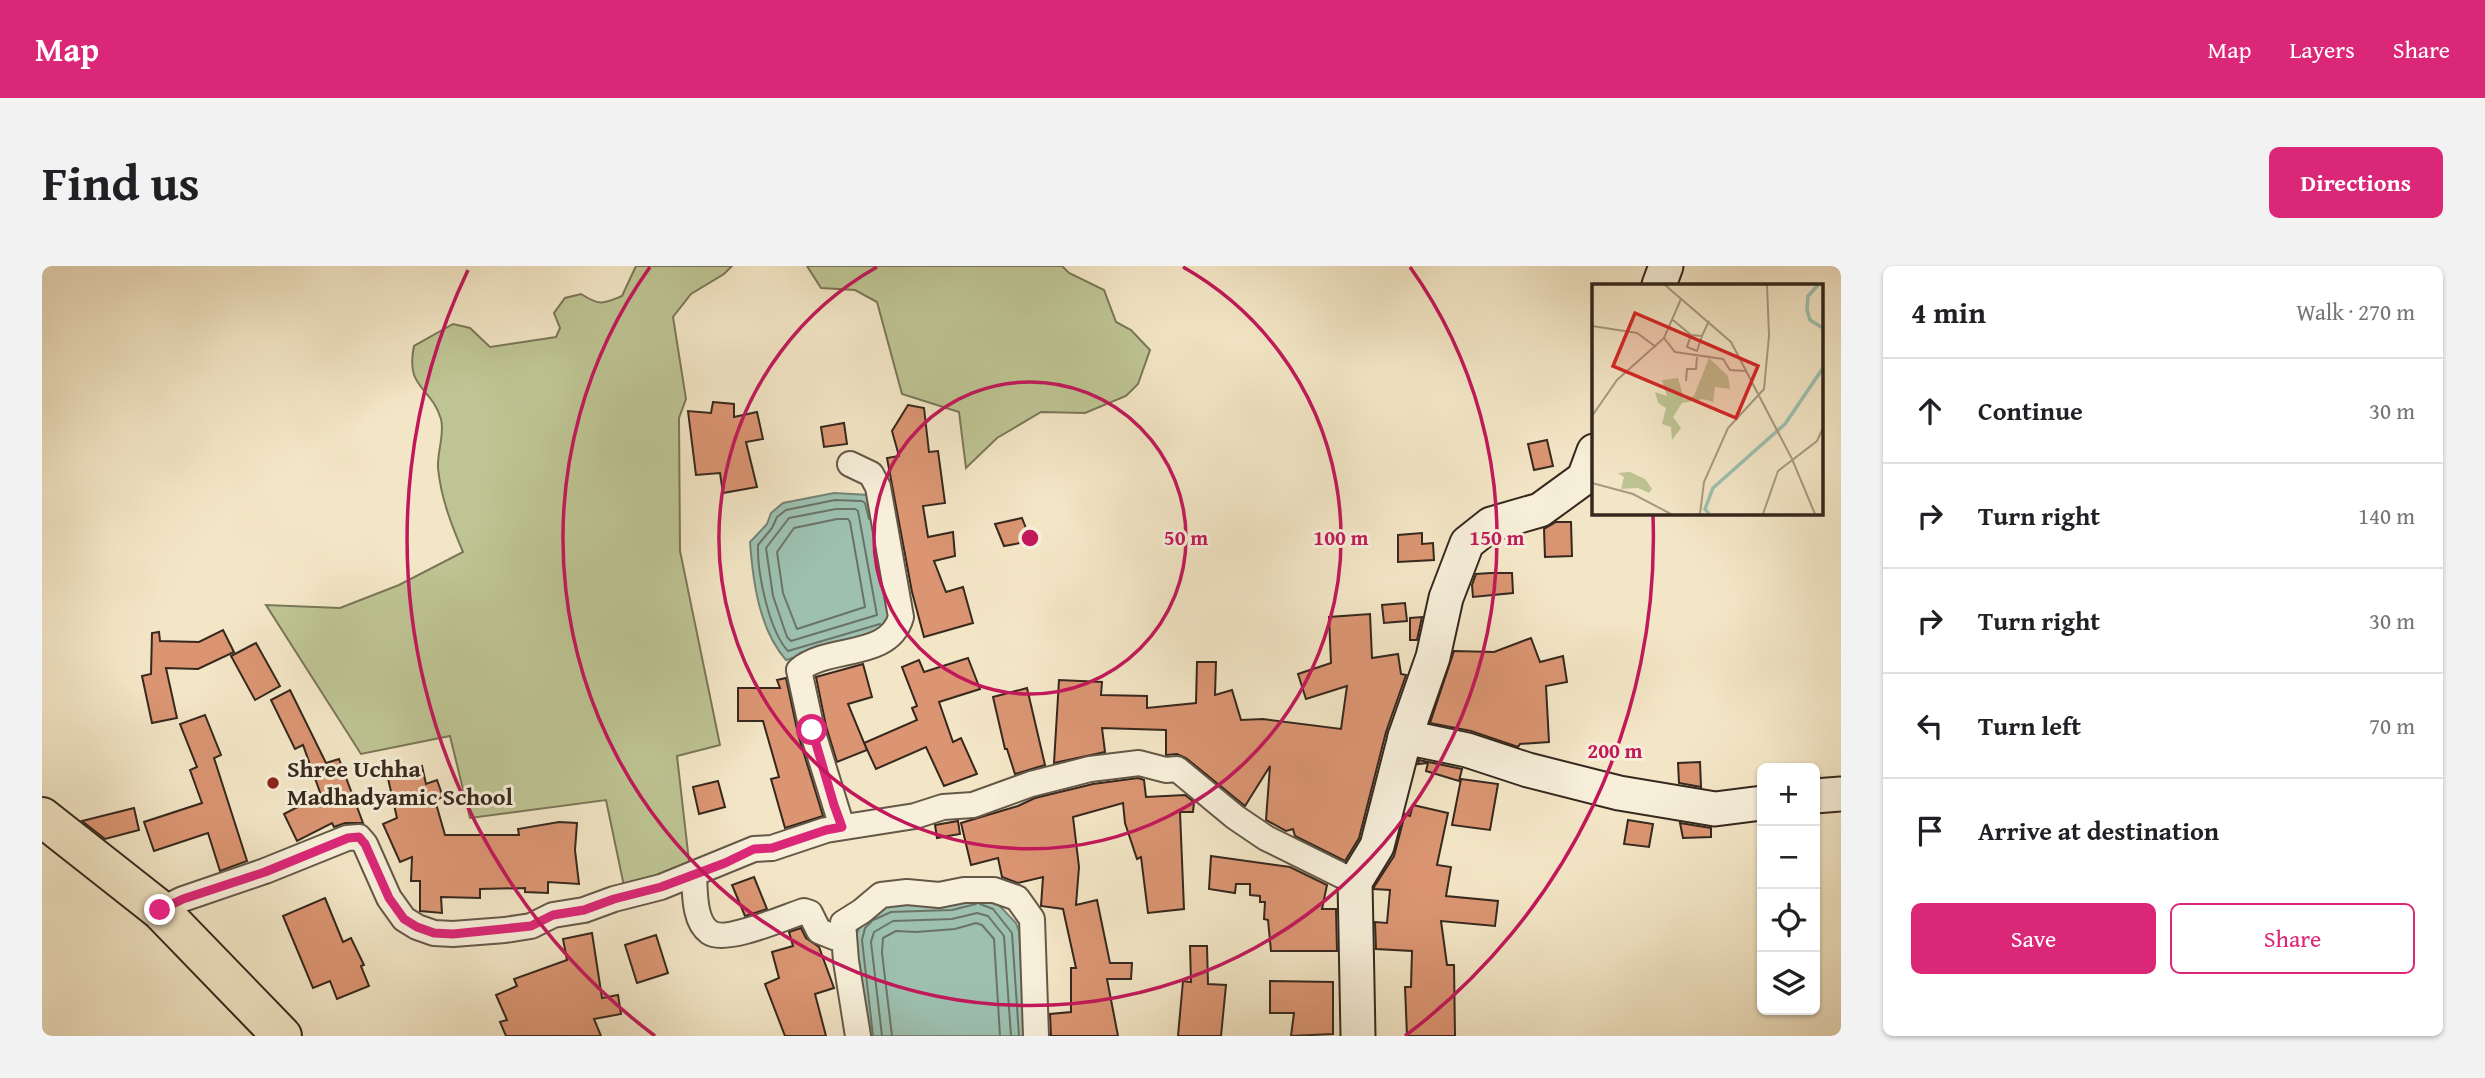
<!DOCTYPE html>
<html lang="en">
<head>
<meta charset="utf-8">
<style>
	body { margin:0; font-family:"Gentium Book Plus",serif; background:#f2f2f2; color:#202124 }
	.controls { position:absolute; right:21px; bottom:21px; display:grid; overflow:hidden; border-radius:10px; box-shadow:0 2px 5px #0004 }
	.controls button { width:63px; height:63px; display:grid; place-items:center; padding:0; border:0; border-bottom:2px solid #e0e0e0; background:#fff; color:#202124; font:35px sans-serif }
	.stop { position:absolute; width:21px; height:21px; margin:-16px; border:5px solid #db2777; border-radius:50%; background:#fff }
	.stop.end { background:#db2777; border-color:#fff; box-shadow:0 2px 7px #0008 }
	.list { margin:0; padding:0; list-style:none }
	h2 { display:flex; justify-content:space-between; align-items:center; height:91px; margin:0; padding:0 28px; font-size:30px }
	h2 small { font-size:23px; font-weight:400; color:#757577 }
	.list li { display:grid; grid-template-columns:46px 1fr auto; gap:21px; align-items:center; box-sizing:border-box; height:105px; padding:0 28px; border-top:2px solid #e0e0e0 }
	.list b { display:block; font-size:26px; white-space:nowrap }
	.list em { font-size:23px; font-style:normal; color:#757577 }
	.actions { display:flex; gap:14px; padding:21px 28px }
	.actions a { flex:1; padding:16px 0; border:2px solid #db2777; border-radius:10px; text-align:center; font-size:24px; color:#db2777 }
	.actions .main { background:#db2777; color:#fff }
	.icon { flex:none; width:38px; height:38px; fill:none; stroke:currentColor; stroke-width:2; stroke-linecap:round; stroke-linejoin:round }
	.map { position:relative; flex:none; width:1799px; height:770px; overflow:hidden; border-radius:10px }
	header { display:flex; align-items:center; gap:42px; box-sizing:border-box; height:98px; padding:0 35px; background:#db2777; color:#fff }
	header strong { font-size:33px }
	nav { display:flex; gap:38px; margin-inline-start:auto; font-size:24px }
	.intro { display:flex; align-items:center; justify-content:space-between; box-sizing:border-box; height:168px; padding:0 42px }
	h1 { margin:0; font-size:49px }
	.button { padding:18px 32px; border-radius:10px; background:#db2777; color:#fff; font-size:24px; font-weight:700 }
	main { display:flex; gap:42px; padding:0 42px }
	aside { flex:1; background:#fff; border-radius:10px; box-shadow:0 2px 5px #0004 }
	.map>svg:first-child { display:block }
	.green { fill:#bec493; stroke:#7a7658; stroke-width:2 }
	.water { fill:#9dc0af; stroke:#748375; stroke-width:2 }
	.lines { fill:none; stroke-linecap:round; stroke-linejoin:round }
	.shore { stroke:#6a7466; stroke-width:2 }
	.building { fill:#db9572; stroke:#36281e; stroke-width:2 }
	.street-casing { stroke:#655848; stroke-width:28 }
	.secondary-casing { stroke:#36281e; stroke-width:37 }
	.primary-casing { stroke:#36281e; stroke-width:42 }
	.street { stroke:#f7efda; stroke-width:24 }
	.secondary { stroke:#f7efda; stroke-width:33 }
	.primary { stroke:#f3e6c6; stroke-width:38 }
	.route { stroke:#db2777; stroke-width:9 }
	.ring { fill:none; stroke:#c2185b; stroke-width:3.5 }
	.poi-dot { fill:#8f2418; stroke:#f7efda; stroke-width:2.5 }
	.labels { text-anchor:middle; stroke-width:6; stroke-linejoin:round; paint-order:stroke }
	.poi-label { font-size:24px; font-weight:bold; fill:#36281e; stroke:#f7efda; text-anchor:start }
	.inset-river { fill:none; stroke:#9dc0af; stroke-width:3.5 }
	.inset-road { fill:none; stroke:#a79a83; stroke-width:2 }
	.view { fill:#d62828; fill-opacity:0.15; stroke:#d62828; stroke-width:3.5 }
	.inset-edge { fill:none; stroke:#36281e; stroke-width:3.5 }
	.centre { fill:#c2185b; stroke:#f7efda; stroke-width:3.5 }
	.ring-label { font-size:21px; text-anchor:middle; font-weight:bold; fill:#c2185b; stroke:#f7efda; stroke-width:6; stroke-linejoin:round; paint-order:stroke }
</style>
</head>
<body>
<header>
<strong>Map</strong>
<nav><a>Map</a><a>Layers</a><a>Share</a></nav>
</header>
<div class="intro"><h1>Find us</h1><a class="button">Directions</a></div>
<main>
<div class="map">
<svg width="1799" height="770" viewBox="0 0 1799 770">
	<rect width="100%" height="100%" fill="#f3e6c6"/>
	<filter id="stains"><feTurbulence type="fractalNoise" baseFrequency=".00286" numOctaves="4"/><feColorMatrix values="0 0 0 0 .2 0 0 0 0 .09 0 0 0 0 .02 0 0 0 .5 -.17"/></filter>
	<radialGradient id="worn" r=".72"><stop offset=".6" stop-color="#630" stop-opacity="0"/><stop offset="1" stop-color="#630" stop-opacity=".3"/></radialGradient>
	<!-- green -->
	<g class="green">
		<path d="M 594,0 L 690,0 L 682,8 L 649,28 L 631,51 L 644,133 L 637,152 L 638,285 L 678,479 L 635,490 L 648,604 L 582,620 L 564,534 L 428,552 L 408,470 L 319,488 L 224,339 L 298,342 L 357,319 L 421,286 C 409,258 399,232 396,202 C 395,186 403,168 399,153 C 389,120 363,123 372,80 L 411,58 L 428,62 L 448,81 L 514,71 L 518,62 L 512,47 L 523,32 L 539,28 C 558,40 560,38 580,30 Z"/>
		<polygon points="765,0 1020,0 1027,7 1062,24 1074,56 1089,64 1108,84 1096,118 1084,130 1043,147 999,146 955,172 924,202 917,146 860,128 835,36 813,24 779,22"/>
	</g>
	<!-- water -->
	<g class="water">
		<path d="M 792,227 L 827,229 L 853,361 L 744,394 C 717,363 711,316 708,276 L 725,258 L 729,247 L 741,237 Z"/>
		<path d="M 921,633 L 954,636 L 974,657 L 977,665 L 984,770 L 825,770 L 813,673 C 828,620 881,648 921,633 Z"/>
	</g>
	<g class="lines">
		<!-- shore -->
		<g class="shore">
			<polygon points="794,243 813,243 816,245 835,349 749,375 745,371 731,330 724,282 747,252"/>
			<polygon points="795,253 806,253 808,256 823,341 755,363 741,327 735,286 752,262"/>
			<path d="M 827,253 L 823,237 L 820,235 L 793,234 L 744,244 L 735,251 L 730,262 L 716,279 C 715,306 727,365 746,385 L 838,358"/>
			<polyline points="938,638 951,643 970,667 977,770"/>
			<polyline points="829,655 849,646 910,644 934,638"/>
			<polyline points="829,656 823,662 820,674 831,770"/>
			<polyline points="840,770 829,676 832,666 851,655 910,653 935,647 946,650 962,670 969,770"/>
			<polyline points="850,770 840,687 841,672 854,665 874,666 913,663 934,657 940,659 952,673 958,770"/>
		</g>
	</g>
	<!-- building -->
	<g class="building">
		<polygon points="671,136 692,138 692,151 715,146 721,173 704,176 715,221 681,227 678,207 654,209 646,145 669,147"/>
		<polygon points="866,139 882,142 887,186 896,185 903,237 881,240 886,271 911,266 913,290 892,295 904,326 921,321 931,357 882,371 870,326 845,192 857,190 850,165"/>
		<polygon points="802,157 805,178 782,181 779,161"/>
		<polygon points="1505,174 1511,200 1492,204 1486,178"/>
		<polygon points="980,252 989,275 962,280 953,258"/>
		<polygon points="1514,256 1529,256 1530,290 1503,291 1502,263"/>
		<polygon points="1380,267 1380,278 1391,277 1392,294 1356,296 1356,269"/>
		<polygon points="1449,307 1470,307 1471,327 1431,331 1430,319 1434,308"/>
		<polygon points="1363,337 1365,355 1342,357 1340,339"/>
		<polygon points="1328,348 1330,392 1356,388 1359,408 1364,409 1344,466 1317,572 1303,595 1253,570 1251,563 1244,565 1224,554 1228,500 1203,540 1144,492 1135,488 1124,489 1124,464 1060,462 1063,486 1012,497 1017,414 1060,416 1059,429 1105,430 1105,442 1154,437 1155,396 1174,396 1173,429 1190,424 1199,454 1221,453 1299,463 1305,420 1264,433 1256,408 1289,397 1287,351"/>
		<polygon points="1380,351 1375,374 1368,374 1368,352"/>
		<polygon points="181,364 192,386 156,403 124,402 135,452 110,457 100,410 109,408 110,367 117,366 118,375 157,376"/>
		<polygon points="1489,372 1498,396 1521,390 1525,416 1504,420 1507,476 1478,478 1476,481 1429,465 1388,457 1412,385 1452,386"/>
		<polygon points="214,377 238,420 213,434 189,390"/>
		<polygon points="926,392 938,423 897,436 911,476 919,472 935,508 902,520 884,481 834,503 822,477 875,454 870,442 875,440 860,401 877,394 882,406"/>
		<polygon points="821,398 830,431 806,438 825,484 795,496 784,460 774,411"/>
		<polygon points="744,412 756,468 781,550 743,562 729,513 737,511 721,455 696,455 696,422 738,422 735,414"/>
		<polygon points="985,422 1003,499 973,508 965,483 963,483 951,431"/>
		<polygon points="248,424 284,497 297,493 321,557 303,557 292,561 290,557 255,575 242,548 279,529 261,479 253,483 229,434"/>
		<polygon points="163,449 179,489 172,492 205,595 178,605 166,567 112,585 102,556 160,537 148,504 155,501 138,458"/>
		<polygon points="1377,494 1420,503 1417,515 1384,505 1386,497 1376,498"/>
		<polygon points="1658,496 1659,521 1637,517 1636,497"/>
		<polygon points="380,500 384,518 395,514 401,531 393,534 403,569 477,569 476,563 517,556 535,557 533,584 537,618 506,616 506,627 483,626 483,622 438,623 438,632 399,631 400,647 378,645 378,615 369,615 370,591 358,596 341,558 355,552 345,508"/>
		<polygon points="1096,512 1102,514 1104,531 1143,529 1152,536 1151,546 1138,546 1142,643 1106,647 1099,591 1095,593 1083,557 1081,537 1031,551 1037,601 1034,639 1055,634 1068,697 1090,697 1089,713 1065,713 1076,770 1009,770 1008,748 1029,746 1029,702 1034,702 1021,643 999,640 1001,611 976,617 960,611 956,592 929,599 919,557 976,540 993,532 1051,518"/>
		<polygon points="1419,513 1456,518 1448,564 1410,559"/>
		<polygon points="676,515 683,541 657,548 651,521"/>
		<polygon points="1371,539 1406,547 1395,599 1409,601 1404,630 1456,635 1453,660 1399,655 1405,699 1412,699 1413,770 1365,770 1363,721 1369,721 1370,685 1334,683 1333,656 1345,657 1348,624 1332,623 1332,621 1352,590 1363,548 1368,550"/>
		<polygon points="92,542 97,564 63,573 40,555"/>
		<polygon points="1586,554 1611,558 1607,581 1582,578"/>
		<polygon points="916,555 918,568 895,572 893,559"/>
		<polygon points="1638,557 1669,562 1669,571 1641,572"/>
		<polygon points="1169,590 1248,601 1285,619 1280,643 1294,643 1295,685 1229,685 1226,654 1222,653 1223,636 1218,636 1218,630 1208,629 1208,618 1194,618 1193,627 1167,623"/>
		<polygon points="712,611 725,643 703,650 690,619"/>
		<polygon points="283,632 301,676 309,672 322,699 319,700 327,720 295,733 288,715 271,722 241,650"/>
		<polygon points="759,662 764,672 777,681 792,722 773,728 784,770 743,770 723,718 737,712 730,686 751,680 747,666"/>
		<polygon points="550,667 560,732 576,729 579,748 552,753 559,770 464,770 458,756 465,754 454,729 475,720 472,713 525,694 521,673"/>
		<polygon points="614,669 626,707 595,717 583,679"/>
		<polygon points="1148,680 1165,680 1166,718 1184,719 1179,770 1136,770 1141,715 1149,716"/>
		<polygon points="1228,715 1291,716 1291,768 1249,770 1252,747 1228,747"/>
	</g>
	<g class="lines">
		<defs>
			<g id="street">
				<path d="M 800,561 L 770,464 L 757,404 C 786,379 847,394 859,351 L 836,221 L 829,208 L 808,198"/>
				<path d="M 652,609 C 653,627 652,655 667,666 C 683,678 743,651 762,645 L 768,647 L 777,665 L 792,671 L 802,670"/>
				<polyline points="118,644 141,633 223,605 305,572 317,571 323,578 347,632 362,653 375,661 392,667 411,668 463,664 489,660 511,649 542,644 572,633 619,621 712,583 730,582 784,564 873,550 901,541 931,539 989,518 1048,503 1097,497 1124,504 1135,503 1193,551 1224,572 1313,616"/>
				<polyline points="816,770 804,695 801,657 820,645 839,629 865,626 897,629 922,624 952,624 975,632 990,653 994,770"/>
			</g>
			<g id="secondary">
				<polyline points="1617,19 1624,0"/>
				<polyline points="1363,471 1425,484 1486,504 1577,527 1673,543 1720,537"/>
				<polyline points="1773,530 1799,528"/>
				<polyline points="1316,770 1313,616 1335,580 1363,471 1391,391 1404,332 1425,277 1449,258 1498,244 1542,212 1552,185"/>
			</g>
			<polyline id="primary" points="0,551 118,644 240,770"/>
		</defs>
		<!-- street casing -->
		<use href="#street" class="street-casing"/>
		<!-- secondary casing -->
		<use href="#secondary" class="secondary-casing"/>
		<!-- primary casing -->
		<use href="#primary" class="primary-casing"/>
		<!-- street -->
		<use href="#street" class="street"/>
		<!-- secondary -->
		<use href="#secondary" class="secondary"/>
		<!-- primary -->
		<use href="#primary" class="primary"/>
	</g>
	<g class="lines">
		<!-- route -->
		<polyline class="route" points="118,644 141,633 223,606 306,572 317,571 323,578 347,632 362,653 375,661 392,667 411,668 489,660 511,649 542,644 572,633 619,621 683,597 712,583 730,582 784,564 800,561 792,539 770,464"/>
	</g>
	<!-- distance rings -->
	<g class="ring">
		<circle cx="988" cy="272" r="156"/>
		<path d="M1141 1A311 311 0 1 1 835 1"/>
		<path d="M1368 1A467 467 0 1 1 608 1"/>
		<path d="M613 770A623 623 0 0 1 426 4M1611 250A623 623 0 0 1 1363 770"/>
	</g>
	<!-- markers -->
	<circle class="poi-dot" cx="231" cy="517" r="7"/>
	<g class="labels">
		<!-- poi labels -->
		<g class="poi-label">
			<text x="245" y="511">Shree Uchha<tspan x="245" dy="28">Madhadyamic School</tspan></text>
		</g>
	</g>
	<!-- overview -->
	<g transform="translate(1550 18)">
		<rect width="231" height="231" fill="#f3e6c6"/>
		<path d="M 117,74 L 136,92 L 138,105 L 123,103 L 121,118 L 111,115 L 90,119 L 81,133 L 89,144 L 80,156 L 79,143 L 70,140 L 74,124 L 66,119 L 63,108 L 75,112 L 70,96 L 86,94 L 92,115 L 102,112 ZM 38,188 L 53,195 L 60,205 L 57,209 L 46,204 L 29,205 L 32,193 L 26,189 Z" fill="#bec493"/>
		<path class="inset-river" d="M 226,1 L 216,12 L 215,26 L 218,36 L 231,44M 117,230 L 113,225 L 121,204 L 193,140 L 231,84"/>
		<path class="inset-road" d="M 73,1 L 139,58 L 200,175 L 223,230M 81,36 L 99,51 L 110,52 L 117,37M 0,42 L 45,49 L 64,63M 99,51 L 95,63 L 105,67 L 110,52M 72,54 L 83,68 L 131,75 L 138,86 L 154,87M 94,97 L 95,85 L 104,85 L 105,73M 0,132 L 25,96 L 72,54 L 89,15M 0,199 L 41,210 L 79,230M 108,230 L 112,198 L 136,144 L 172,105 L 177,52 L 175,1M 171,230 L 186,187 L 225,157 L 231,144"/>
		<path class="view" d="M 43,29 L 166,82 L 144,134 L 21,82 Z"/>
		<rect width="231" height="231" class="inset-edge"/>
	</g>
	<circle cx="988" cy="272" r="10" class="centre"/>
	<g class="ring-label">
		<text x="1144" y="279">50 m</text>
		<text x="1299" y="279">100 m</text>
		<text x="1455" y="279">150 m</text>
		<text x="1573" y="492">200 m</text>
	</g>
	<rect width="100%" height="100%" filter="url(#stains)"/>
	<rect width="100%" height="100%" fill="url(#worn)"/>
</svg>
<div class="controls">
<button>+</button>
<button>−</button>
<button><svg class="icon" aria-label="locate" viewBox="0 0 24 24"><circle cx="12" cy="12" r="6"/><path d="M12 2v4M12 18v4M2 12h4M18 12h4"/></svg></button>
<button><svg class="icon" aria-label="layers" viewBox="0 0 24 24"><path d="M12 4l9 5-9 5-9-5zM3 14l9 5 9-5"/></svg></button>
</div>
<div class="stop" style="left:770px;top:464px"></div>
<div class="stop end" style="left:118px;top:644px"></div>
</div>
<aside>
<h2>4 min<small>Walk · 270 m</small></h2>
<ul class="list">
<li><svg class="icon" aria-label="ahead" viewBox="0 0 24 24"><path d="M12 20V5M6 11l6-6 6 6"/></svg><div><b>Continue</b></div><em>30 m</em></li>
<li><svg class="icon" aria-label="right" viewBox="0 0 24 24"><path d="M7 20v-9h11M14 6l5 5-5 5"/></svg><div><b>Turn right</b></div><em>140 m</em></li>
<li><svg class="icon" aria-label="right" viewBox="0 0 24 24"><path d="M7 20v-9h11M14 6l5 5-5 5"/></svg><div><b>Turn right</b></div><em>30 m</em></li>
<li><svg class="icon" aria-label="left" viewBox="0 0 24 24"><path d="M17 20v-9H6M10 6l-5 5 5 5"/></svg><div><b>Turn left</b></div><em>70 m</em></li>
<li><svg class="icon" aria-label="arrive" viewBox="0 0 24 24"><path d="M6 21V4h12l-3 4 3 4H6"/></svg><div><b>Arrive at destination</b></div></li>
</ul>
<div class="actions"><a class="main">Save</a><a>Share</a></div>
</aside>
</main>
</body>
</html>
